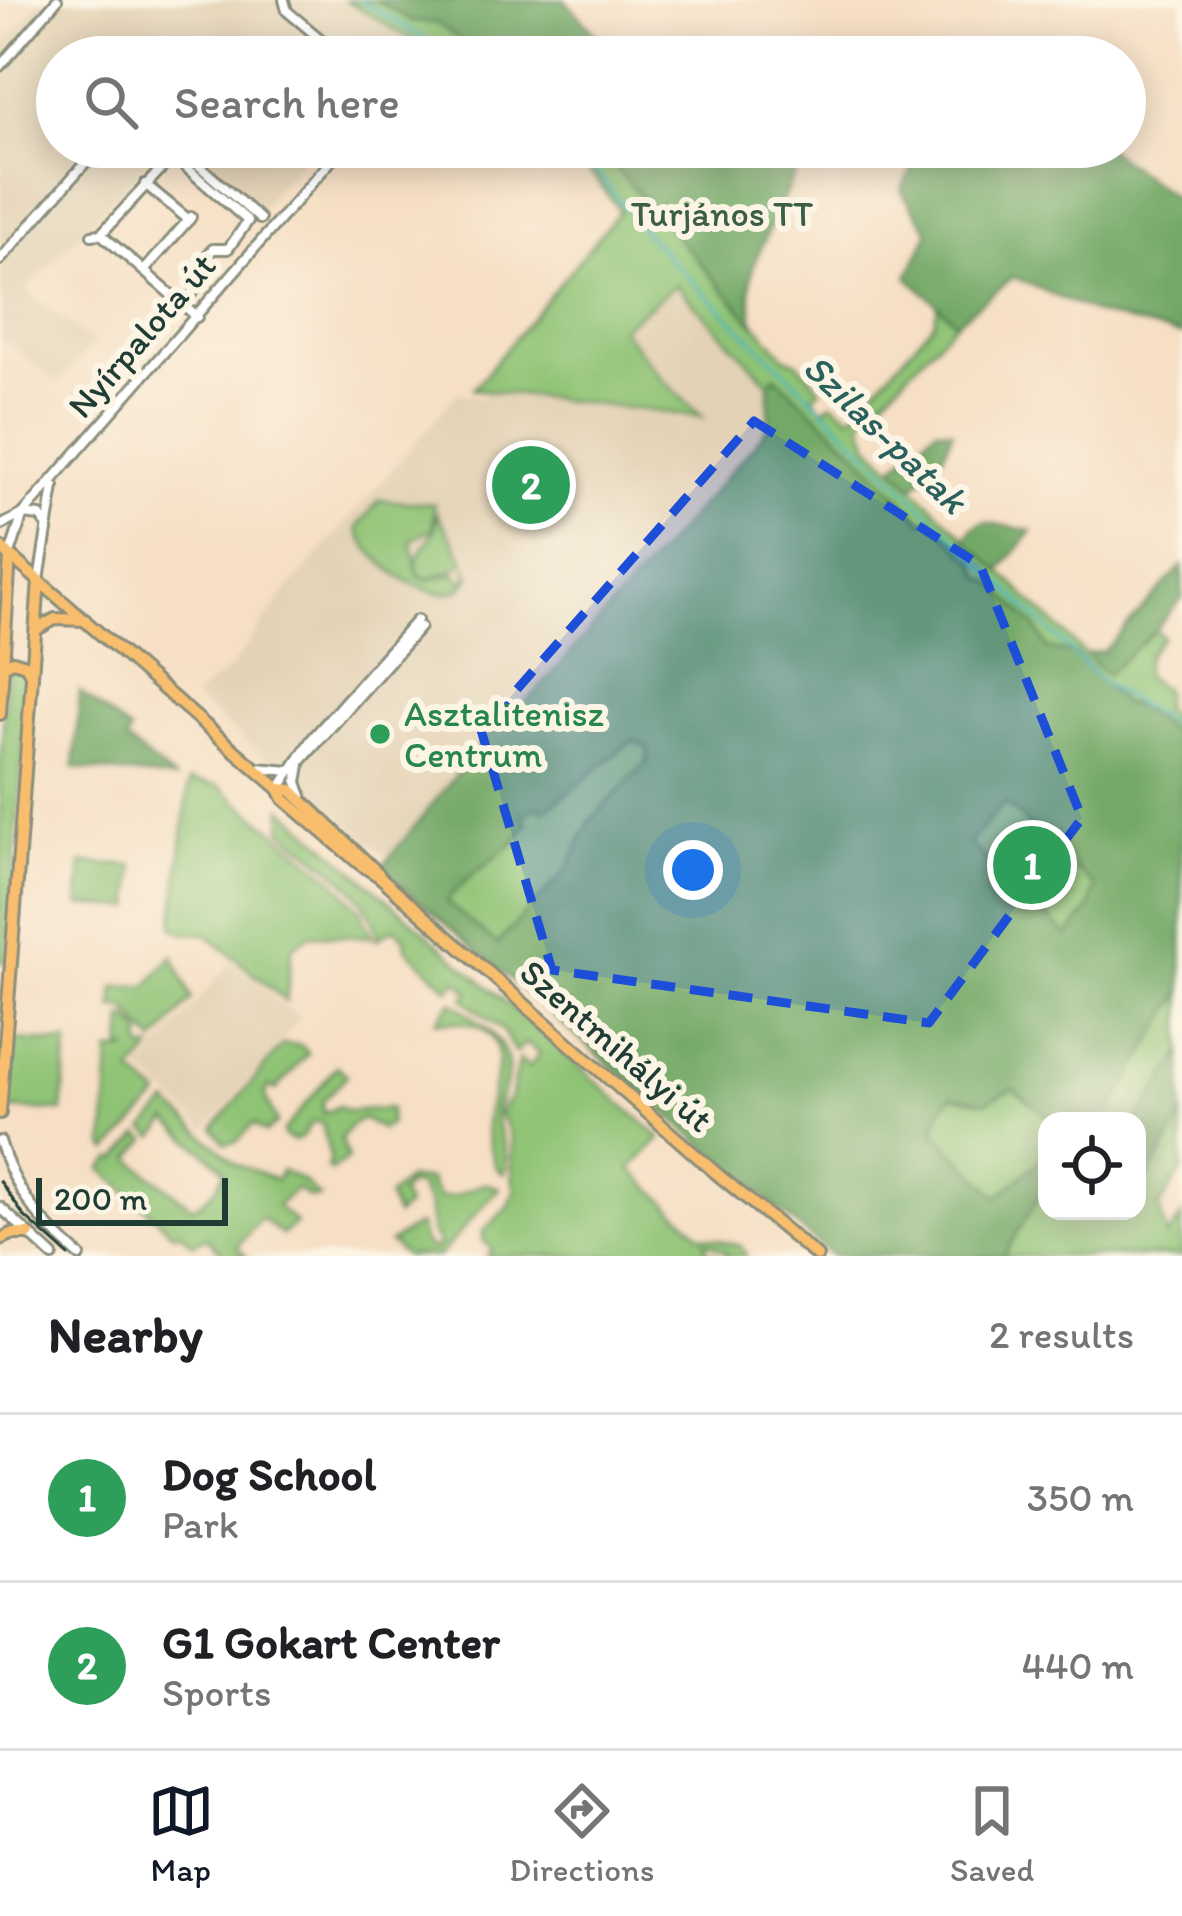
<!DOCTYPE html>
<html lang="en">
<head>
<meta charset="utf-8">
<style>
	body { margin:0; font-family:Itim,sans-serif; background:#f2f2f2; color:#202124 }
	.controls { position:absolute; right:36px; bottom:36px; display:grid; overflow:hidden; border-radius:24px; box-shadow:0 6px 30px #0003 }
	.controls button { width:108px; height:108px; display:grid; place-items:center; padding:0; border:0; border-bottom:3px solid #e0e0e0; background:#fff; color:#202124; font:60px sans-serif }
	.scale { position:absolute; left:36px; bottom:30px; width:192px; box-sizing:border-box; padding-left:12px; border:6px solid #1f3d34; border-top:0; font-size:33px; line-height:42px; white-space:nowrap; color:#1f3d34; -webkit-text-stroke:9px #fcf5e5; paint-order:stroke }
	.you { position:absolute; left:693px; top:870px; width:42px; height:42px; margin:-30px; border:9px solid #fff; border-radius:50%; background:#1a73e8; box-shadow:0 0 0 18px #1a73e833 }
	.badge { display:grid; place-items:center; width:78px; height:78px; border-radius:50%; background:#111827; color:#fff; font-size:39px; font-weight:700 }
	.pin { position:absolute; translate:-50% -50%; border:6px solid #fff; box-shadow:0 3px 12px #0006 }
	.list { margin:0; padding:0; list-style:none }
	h2 { display:flex; justify-content:space-between; align-items:center; height:156px; margin:0; padding:0 48px; font-size:51px }
	h2 small { font-size:39px; font-weight:400; color:#757577 }
	.list li { display:grid; grid-template-columns:78px 1fr auto; gap:36px; align-items:center; box-sizing:border-box; height:168px; padding:0 48px; border-top:3px solid #e0e0e0 }
	.list b { display:block; font-size:45px; white-space:nowrap }
	.list p { margin:0; font-size:39px; white-space:nowrap; color:#757577 }
	.list em { font-size:39px; font-style:normal; color:#757577 }
	.icon { flex:none; width:66px; height:66px; fill:none; stroke:currentColor; stroke-width:2; stroke-linecap:round; stroke-linejoin:round }
	.map { position:relative; flex:none; width:1182px; height:1256px; overflow:hidden }
	.search { position:absolute; background:#fff; box-shadow:0 6px 30px #0003; left:36px; right:36px; top:36px; height:132px; display:flex; align-items:center; gap:30px; box-sizing:border-box; padding:0 42px; border-radius:66px; color:#757577; font-size:45px }
	.sheet { height:492px; background:#fff }
	nav { display:flex; justify-content:space-around; align-items:center; box-sizing:border-box; height:168px; border-top:3px solid #e0e0e0; background:#fff; font-size:33px; color:#757577 }
	nav a { display:grid; justify-items:center; gap:6px }
	nav .on { color:#111827 }
	.map>svg:first-child { display:block }
	.built { fill:#e3d2b5 }
	.green { fill:#8fc375; stroke:#578054; stroke-width:3 }
	.forest { fill:#73a966; stroke:#49734d; stroke-width:3; fill-rule:evenodd }
	.lines { fill:none; stroke-linecap:round; stroke-linejoin:round }
	.stream { stroke:#45b4c0; stroke-width:3 }
	.minor-casing { stroke:#8a8e7c; stroke-width:14 }
	.major-casing { stroke:#8a8e7c; stroke-width:16 }
	.minor { stroke:#fff; stroke-width:8 }
	.major { stroke:#f9be6d; stroke-width:10 }
	.tram { stroke:#1f3d34; stroke-width:3 }
	.marked { fill:#1d4ed8; fill-opacity:0.2; stroke:#1d4ed8; stroke-width:9; stroke-dasharray:24 15; stroke-linejoin:round }
	.leisure-dot { fill:#2e9e5b; stroke:#fcf5e5; stroke-width:4.5 }
	.labels { text-anchor:middle; stroke-width:12; stroke-linejoin:round; paint-order:stroke }
	.park-label { font-size:36px; fill:#3b5e44; stroke:#fcf5e5 }
	.street-label { font-size:36px; fill:#1f3d34; stroke:#fcf5e5 }
	.leisure-label { font-size:36px; fill:#27864d; stroke:#fcf5e5; text-anchor:start }
	.water-label { font-size:39px; font-style:italic; fill:#2a615e; stroke:#fcf5e5 }
</style>
</head>
<body>
<div class="map">
<svg width="1182" height="1256" viewBox="0 0 1182 1256">
	<rect width="100%" height="100%" fill="#fcf5e5"/>
	<filter id="ink" filterUnits="userSpaceOnUse"><feTurbulence type="fractalNoise" baseFrequency=".00833" numOctaves="2"/><feDisplacementMap in="SourceGraphic" scale="24" xChannelSelector="R" yChannelSelector="G"/><feConvolveMatrix kernelMatrix="1 2 1 2 8 2 1 2 1" color-interpolation-filters="sRGB"/></filter>
	<filter id="wash" filterUnits="userSpaceOnUse"><feTurbulence type="fractalNoise" baseFrequency=".004" numOctaves="4" result="noise"/><feDisplacementMap in="SourceGraphic" scale="48" xChannelSelector="R" yChannelSelector="G"/><feGaussianBlur stdDeviation="2.7" result="paint"/><feColorMatrix in="noise" values="0 0 0 0 0 0 0 0 0 0 0 0 0 0 0 0 0 1.4 0 .05"/><feComposite in="paint" operator="in"/></filter>
	<g filter="url(#wash)">
		<rect width="100%" height="100%" fill="#f6dfc4"/>
		<!-- built -->
		<g class="built">
			<polygon points="42,0 346,0 404,34 387,57 57,57 57,147 162,147 26,290 94,343 59,383 5,341 0,346 0,47"/>
			<polygon points="170,147 312,147 253,217"/>
			<polygon points="675,284 769,383 769,426 531,698 507,712 388,856 193,698 230,669 282,597 458,393 483,398 486,391 700,416 663,380 621,328"/>
			<polygon points="231,962 300,1018 206,1130 141,1070"/>
		</g>
		<!-- green -->
		<g class="green">
			<polygon points="346,0 376,0 412,22 436,23 486,57 440,57"/>
			<path d="M 570,147 L 597,147 L 608,158 L 785,357 L 796,361 L 821,389 L 813,397 L 823,409 L 832,402 L 852,416 L 934,322 L 938,305 L 956,322 L 862,421 L 870,445 L 1106,674 L 1155,630 L 1163,637 C 1151,650 1143,658 1145,677 L 1164,689 L 1163,710 L 1182,722 L 1182,737 L 1132,705 L 1123,705 L 1075,653 L 1048,649 L 1034,625 L 982,578 L 975,563 L 931,520 L 923,522 L 855,450 L 776,377 L 769,383 L 676,285 L 621,328 L 663,380 L 702,417 L 473,389 L 620,210 Z"/>
			<path d="M 379,500 L 434,504 L 433,529 L 411,540 C 421,578 407,588 455,573 L 463,582 L 469,576 L 466,566 L 470,576 C 448,626 358,553 358,527 Z"/>
			<polygon points="437,513 465,561 452,571 425,579 419,574 416,561 435,529"/>
			<polygon points="18,665 29,673 7,960 0,963 0,769 7,670"/>
			<path d="M 633,741 L 648,747 L 648,761 L 589,822 L 568,869 L 496,945 L 445,902 L 468,874 L 519,840 L 521,816 L 540,805 L 543,810 C 576,790 601,763 633,741 Z"/>
			<polygon points="189,781 219,786 332,878 361,910 372,937 310,935 292,948 286,1001 206,934 183,933 173,927"/>
			<polygon points="1006,802 1096,887 1090,908 1068,936 968,842"/>
			<path d="M 283,808 L 661,1138 L 631,1169 L 701,1235 L 741,1246 L 747,1256 L 725,1256 L 726,1252 L 705,1242 L 707,1252 L 719,1256 L 487,1256 L 492,1249 L 483,1240 L 483,1231 L 508,1208 L 515,1190 C 506,1162 521,1145 499,1114 L 511,1095 L 519,1059 L 529,1067 L 539,1054 L 526,1043 L 515,1053 L 503,1031 L 464,999 L 469,991 L 457,980 L 449,989 L 406,948 L 405,938 L 394,928 L 377,939 C 375,892 314,857 282,830 Z"/>
			<polygon points="82,863 134,866 132,908 79,905"/>
			<polygon points="173,956 192,999 155,1043 127,1010 113,1008 115,987 147,986"/>
			<polygon points="1182,991 1182,1053 1137,1123 1104,1121"/>
			<path d="M 452,1002 C 479,1020 518,1047 506,1082 C 503,1093 494,1108 496,1118 C 499,1137 511,1154 504,1174 L 496,1168 C 493,1156 487,1143 486,1130 C 484,1097 521,1042 474,1025 C 462,1021 448,1023 436,1021 Z"/>
			<polygon points="124,1019 129,1019 142,1033 142,1049 153,1049 132,1073 160,1096 109,1151 105,1147 110,1052 129,1050 122,1049"/>
			<polygon points="13,1040 68,1043 62,1111 8,1109"/>
			<polygon points="283,1044 300,1045 308,1053 276,1090 270,1086 264,1094 277,1123 265,1133 253,1124 238,1141 225,1144 214,1128"/>
			<polygon points="337,1066 347,1075 322,1102 324,1113 339,1106 347,1111 390,1108 390,1124 381,1129 363,1119 350,1126 341,1139 348,1159 331,1171 327,1168 330,1158 322,1123 312,1122 303,1136 294,1141 284,1137 283,1132"/>
			<polygon points="1013,1089 1055,1121 1047,1121 1047,1154 998,1197 933,1132 942,1108 952,1096 985,1102"/>
			<path d="M 168,1103 L 236,1164 L 276,1180 L 282,1170 L 304,1182 L 319,1197 L 309,1198 L 296,1189 L 277,1206 L 296,1223 L 282,1235 L 261,1218 L 237,1247 L 246,1256 L 225,1256 L 206,1237 L 194,1244 L 178,1231 L 174,1234 L 102,1169 L 113,1158 L 117,1160 L 140,1135 L 147,1140 L 132,1157 L 137,1164 L 192,1207 C 207,1200 219,1187 224,1170 L 218,1163 L 168,1121 L 155,1137 L 145,1129 Z"/>
			<polygon points="1182,1118 1182,1170 1159,1208 1167,1237 1182,1216 1182,1256 1003,1256 1047,1183 1047,1211 1137,1211 1137,1190 1141,1191"/>
			<polygon points="407,1179 429,1180 439,1198 455,1196 484,1183 499,1188 439,1256 405,1256 390,1243 415,1226 420,1226 423,1242 431,1249 440,1245 432,1233 429,1206 419,1187 409,1184 400,1194 406,1206 396,1216 388,1197"/>
		</g>
		<!-- forest -->
		<g class="forest">
			<polygon points="376,0 565,0 617,57 486,57 436,23 412,22"/>
			<polygon points="597,147 707,147 725,164 742,147 796,147 803,155 753,265 750,291 754,324"/>
			<polygon points="924,147 1105,147 1182,204 1182,335 1097,314 1013,277 956,322 908,277 929,232 901,190"/>
			<path d="M 775,376 L 855,450 L 923,522 L 930,519 L 975,563 L 982,578 L 992,582 L 1034,625 L 1048,649 L 1075,653 L 1123,704 L 1132,705 L 1182,737 L 1182,991 L 1104,1121 L 1055,1121 L 1013,1089 L 985,1102 L 952,1096 L 942,1108 L 934,1131 L 998,1197 L 1047,1154 L 1047,1183 L 1003,1256 L 832,1256 L 381,868 L 507,712 L 531,698 L 754,445 L 769,426 L 769,383 ZM 632,741 L 648,747 L 648,761 L 589,822 L 568,869 L 497,944 L 446,902 C 470,869 510,855 528,823 L 522,815 L 540,806 L 544,810 C 575,790 601,763 632,741 ZM 1005,803 L 1095,887 L 1090,908 L 1068,936 L 969,843 Z"/>
			<path d="M 937,428 L 952,430 C 946,457 934,470 913,486 L 893,467 Z"/>
			<polygon points="984,522 1032,531 1000,571 965,540 973,528"/>
			<polygon points="1182,566 1182,598 1155,630 1106,675 1086,654 1104,651"/>
			<polygon points="80,692 130,732 126,741 174,779 74,768"/>
			<polygon points="1182,1053 1182,1118 1140,1192 1137,1190 1137,1123"/>
		</g>
		<g class="lines">
			<!-- stream -->
			<g class="stream">
				<polyline points="360,0 456,57"/>
				<polyline points="577,147 635,222 669,258 1104,684 1182,730"/>
			</g>
		</g>
	</g>
	<g filter="url(#ink)">
		<g class="lines">
			<defs>
				<g id="minor">
					<polyline points="284,0 287,11 342,57"/>
					<polyline points="0,66 57,0"/>
					<polyline points="178,147 260,219"/>
					<polyline points="145,184 189,220"/>
					<polyline points="101,234 173,156 248,221 228,249 213,249 197,267 199,284 183,304"/>
					<polyline points="92,235 101,234 197,317"/>
					<polyline points="0,260 99,147"/>
					<polyline points="144,271 191,217"/>
					<polyline points="0,526 23,514 40,516 45,523"/>
					<polyline points="10,554 23,514 343,147"/>
					<polyline points="39,580 54,487"/>
					<polyline points="300,765 297,782 302,796"/>
					<polyline points="258,768 290,771"/>
					<polyline points="293,770 420,627"/>
					<polyline points="279,789 311,740 417,620"/>
					<path d="M 0,1141 C 15,1192 40,1222 80,1256"/>
					<polyline points="0,1207 53,1256"/>
				</g>
				<g id="major">
					<polyline points="0,547 279,789 284,799 360,864 379,876 716,1173 817,1256"/>
					<polyline points="37,629 55,619 85,620"/>
					<polyline points="3,666 13,661 26,665 32,676"/>
					<polyline points="0,714 10,556"/>
					<polyline points="279,789 291,790 378,873"/>
					<polyline points="0,1113 39,580"/>
					<polyline points="0,1239 12,1234 29,1234"/>
				</g>
			</defs>
			<!-- minor casing -->
			<use href="#minor" class="minor-casing"/>
			<!-- major casing -->
			<use href="#major" class="major-casing"/>
			<!-- minor -->
			<use href="#minor" class="minor"/>
			<!-- major -->
			<use href="#major" class="major"/>
			<!-- tram -->
			<polyline class="tram" points="0,1181 24,1216 69,1256"/>
		</g>
	</g>
	<!-- marked area -->
	<path class="marked" d="M 754,421 L 980,565 L 1082,818 L 929,1023 L 552,970 L 481,730 Z"/>
	<!-- markers -->
	<circle class="leisure-dot" cx="380" cy="734" r="12"/>
	<g class="labels">
		<!-- park labels -->
		<g class="park-label">
			<text x="722" y="226">Turjános TT</text>
		</g>
		<!-- street labels -->
		<g class="street-label">
			<text transform="translate(141 335) rotate(-49)" y="13">Nyírpalota út</text>
			<text transform="translate(617 1045) rotate(41)" y="13">Szentmihályi út</text>
		</g>
		<!-- leisure labels -->
		<g class="leisure-label">
			<text x="404" y="726">Asztalitenisz<tspan x="404" dy="41">Centrum</tspan></text>
		</g>
		<!-- water labels -->
		<g class="water-label">
			<text transform="translate(886 433) rotate(44)" y="14">Szilas-patak</text>
		</g>
	</g>
</svg>
<div class="controls">
<button><svg class="icon" aria-label="locate" viewBox="0 0 24 24"><circle cx="12" cy="12" r="6"/><path d="M12 2v4M12 18v4M2 12h4M18 12h4"/></svg></button>
</div>
<div class="scale">200 m</div>
<div class="you"></div>
<div class="pin badge" style="left:1032px;top:865px;background:#2e9e5b">1</div>
<div class="pin badge" style="left:531px;top:485px;background:#2e9e5b">2</div>
<div class="search"><svg class="icon" aria-label="search" viewBox="0 0 24 24"><circle cx="10" cy="10" r="6"/><path d="M15 15l6 6"/></svg>Search here</div>
</div>
<section class="sheet">
<h2>Nearby<small>2 results</small></h2>
<ul class="list">
<li><span class="badge" style="background:#2e9e5b">1</span><div><b>Dog School</b><p>Park</p></div><em>350 m</em></li>
<li><span class="badge" style="background:#2e9e5b">2</span><div><b>G1 Gokart Center</b><p>Sports</p></div><em>440 m</em></li>
</ul>
</section>
<nav>
<a class="on"><svg class="icon" aria-label="map" viewBox="0 0 24 24"><path d="M3 6l6-2 6 2 6-2v14l-6 2-6-2-6 2zM9 4v14M15 6v14"/></svg>Map</a>
<a><svg class="icon" aria-label="directions" viewBox="0 0 24 24"><path d="M12 3l9 9-9 9-9-9zM9 14v-3h6M13 9l2 2-2 2"/></svg>Directions</a>
<a><svg class="icon" aria-label="saved" viewBox="0 0 24 24"><path d="M7 4h10v16l-5-4-5 4z"/></svg>Saved</a>
</nav>
</body>
</html>
